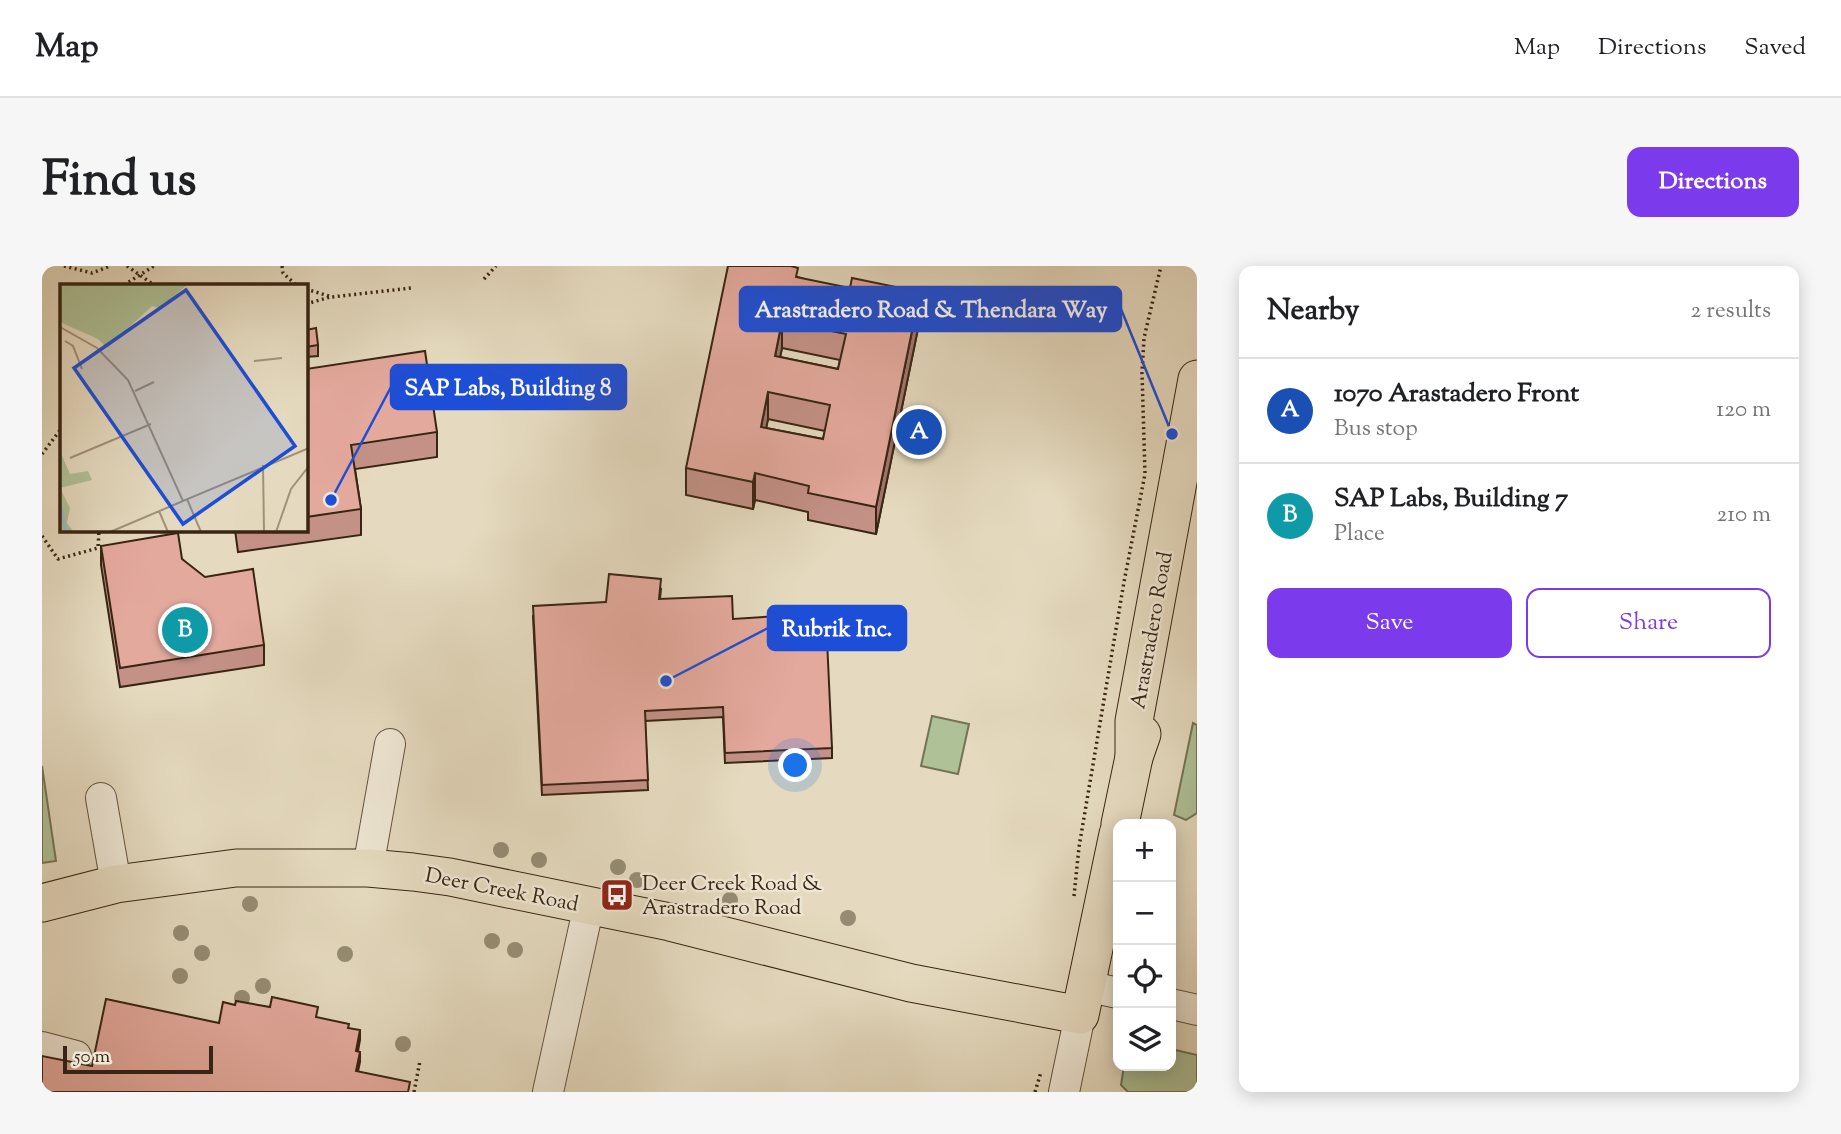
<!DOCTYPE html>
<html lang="en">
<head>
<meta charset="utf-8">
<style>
	body { margin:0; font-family:"Sorts Mill Goudy",serif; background:#f6f6f6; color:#202124 }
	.controls { position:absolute; right:21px; bottom:21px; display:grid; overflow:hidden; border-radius:14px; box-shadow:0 4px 18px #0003 }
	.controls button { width:63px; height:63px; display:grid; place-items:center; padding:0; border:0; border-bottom:2px solid #e0e0e0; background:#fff; color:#202124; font:35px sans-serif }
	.scale { position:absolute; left:21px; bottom:18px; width:150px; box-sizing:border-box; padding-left:7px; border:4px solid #392513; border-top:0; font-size:19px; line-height:24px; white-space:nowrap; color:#392513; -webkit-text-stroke:5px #eee7d5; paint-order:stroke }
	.you { position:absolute; left:754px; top:500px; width:24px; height:24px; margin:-18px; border:5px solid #fff; border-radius:50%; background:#1a73e8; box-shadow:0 0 0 10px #1a73e833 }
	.badge { display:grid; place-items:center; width:46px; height:46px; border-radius:50%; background:#7c3aed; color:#fff; font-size:23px; font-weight:700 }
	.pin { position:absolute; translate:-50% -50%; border:4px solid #fff; box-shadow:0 2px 7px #0006 }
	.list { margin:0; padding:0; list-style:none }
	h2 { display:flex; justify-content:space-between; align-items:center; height:91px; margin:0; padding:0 28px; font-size:30px }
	h2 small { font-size:23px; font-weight:400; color:#757577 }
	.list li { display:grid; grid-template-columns:46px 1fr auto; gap:21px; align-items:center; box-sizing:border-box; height:105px; padding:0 28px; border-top:2px solid #e0e0e0 }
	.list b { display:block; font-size:26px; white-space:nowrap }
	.list p { margin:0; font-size:23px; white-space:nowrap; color:#757577 }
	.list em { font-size:23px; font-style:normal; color:#757577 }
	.actions { display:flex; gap:14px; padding:21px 28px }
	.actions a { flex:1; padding:16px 0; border:2px solid #7c3aed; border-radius:14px; text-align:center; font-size:24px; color:#7c3aed }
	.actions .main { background:#7c3aed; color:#fff }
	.icon { flex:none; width:38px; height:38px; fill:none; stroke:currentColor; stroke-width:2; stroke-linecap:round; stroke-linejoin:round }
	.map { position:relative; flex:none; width:1155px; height:826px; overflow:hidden; border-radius:14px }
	header { display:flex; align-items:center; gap:42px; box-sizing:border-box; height:98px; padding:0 35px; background:#fff; border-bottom:2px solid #e0e0e0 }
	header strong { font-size:33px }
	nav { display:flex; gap:38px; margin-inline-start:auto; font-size:24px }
	.intro { display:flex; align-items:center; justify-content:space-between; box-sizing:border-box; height:168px; padding:0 42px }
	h1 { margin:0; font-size:49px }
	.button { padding:18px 32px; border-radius:14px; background:#7c3aed; color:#fff; font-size:24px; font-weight:700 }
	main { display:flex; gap:42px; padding:0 42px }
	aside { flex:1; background:#fff; border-radius:14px; box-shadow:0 4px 18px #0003 }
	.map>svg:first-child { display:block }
	.green { fill:#aec197; stroke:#747355; stroke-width:2 }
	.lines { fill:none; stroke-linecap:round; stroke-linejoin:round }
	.minor-casing { stroke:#64523e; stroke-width:32 }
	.major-casing { stroke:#392513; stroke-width:39 }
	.path { stroke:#392513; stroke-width:3.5; stroke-dasharray:2 3.5; stroke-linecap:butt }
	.minor { stroke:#eee7d5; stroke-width:30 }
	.major { stroke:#e5dabf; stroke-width:37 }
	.tree { fill:#968c73 }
	.wall { fill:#c49187; stroke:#392513; stroke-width:2; fill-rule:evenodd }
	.shaded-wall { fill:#a0766e; stroke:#392513; stroke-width:2 }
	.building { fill:#e4a99d; stroke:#392513; stroke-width:2; fill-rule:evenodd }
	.labels { text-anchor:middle; stroke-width:5; stroke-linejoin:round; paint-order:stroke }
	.street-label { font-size:21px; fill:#392513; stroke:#eee7d5 }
	.poi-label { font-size:21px; fill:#392513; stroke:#eee7d5; text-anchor:start }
	.inset-river { fill:none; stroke:#9ab8bc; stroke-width:3.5 }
	.inset-road { fill:none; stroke:#a0927a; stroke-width:2 }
	.view { fill:#1d4ed8; fill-opacity:0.15; stroke:#1d4ed8; stroke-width:3.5 }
	.inset-edge { fill:none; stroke:#392513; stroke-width:3.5 }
	.leader { fill:none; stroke:#1d4ed8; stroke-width:2.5 }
	.callout-dot { fill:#1d4ed8; stroke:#eee7d5; stroke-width:2.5 }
	.callout { fill:#1d4ed8; stroke:#1d4ed8; stroke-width:2.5 }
	.callout-label { font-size:23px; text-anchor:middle; font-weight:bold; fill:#fff }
</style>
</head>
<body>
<header>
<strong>Map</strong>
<nav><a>Map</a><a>Directions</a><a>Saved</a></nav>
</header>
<div class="intro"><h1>Find us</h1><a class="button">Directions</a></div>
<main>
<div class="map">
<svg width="1155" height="826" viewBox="0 0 1155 826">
	<rect width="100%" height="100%" fill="#e5dabf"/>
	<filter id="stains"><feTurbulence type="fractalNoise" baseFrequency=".00286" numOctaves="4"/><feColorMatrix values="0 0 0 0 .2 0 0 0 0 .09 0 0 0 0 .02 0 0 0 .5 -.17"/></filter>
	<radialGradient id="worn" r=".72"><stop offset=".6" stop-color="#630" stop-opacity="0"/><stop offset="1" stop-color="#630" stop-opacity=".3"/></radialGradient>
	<!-- green -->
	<g class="green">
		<polygon points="890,450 927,458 916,508 879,500"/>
		<polygon points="1151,457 1155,459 1155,547 1144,554 1132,549"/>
		<polygon points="0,500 14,595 0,597"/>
		<polygon points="1129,783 1155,789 1155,826 1086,826 1079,819 1082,800 1129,800"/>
	</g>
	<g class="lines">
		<defs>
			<g id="minor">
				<polyline points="59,532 74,618"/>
				<polyline points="326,602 348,478"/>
				<polyline points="1044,720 1076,727"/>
				<polyline points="1129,738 1155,744"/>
				<polyline points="0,781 34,790"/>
				<polyline points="506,826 547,639"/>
				<polyline points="1022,826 1038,749"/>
			</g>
			<g id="major">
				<polyline points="1092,491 1092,455 1155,113"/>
				<polyline points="1078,558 1092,491 1100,468"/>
				<polyline points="0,637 74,618 194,602 326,602 371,606 408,611 628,656 869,717 1038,749 1076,568"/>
			</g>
		</defs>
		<!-- minor casing -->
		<use href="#minor" class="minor-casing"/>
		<!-- major casing -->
		<use href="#major" class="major-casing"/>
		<!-- path -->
		<g class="path">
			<polyline points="22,0 50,7 68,0"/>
			<polyline points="85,0 112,19"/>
			<polyline points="240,0 241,7 254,19"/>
			<polyline points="442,13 454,0"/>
			<polyline points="82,19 112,0"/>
			<polyline points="264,23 290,31 369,22"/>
			<polyline points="264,38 288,31"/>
			<polyline points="0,188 19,163"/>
			<polyline points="0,270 16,293 56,282 57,264"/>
			<polyline points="1032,630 1037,581 1082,316 1103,208 1100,107 1102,72 1119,0"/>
			<polyline points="372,826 378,795"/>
			<polyline points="993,826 999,806"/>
		</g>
		<!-- minor -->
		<use href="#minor" class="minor"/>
		<!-- major -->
		<use href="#major" class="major"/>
	</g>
	<!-- trees -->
	<g class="tree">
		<circle cx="459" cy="584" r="8"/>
		<circle cx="497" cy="594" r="8"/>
		<circle cx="576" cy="601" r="8"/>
		<circle cx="595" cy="614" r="8"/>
		<circle cx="688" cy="634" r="8"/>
		<circle cx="208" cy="638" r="8"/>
		<circle cx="806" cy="652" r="8"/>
		<circle cx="139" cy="667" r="8"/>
		<circle cx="450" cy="675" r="8"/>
		<circle cx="473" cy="684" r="8"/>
		<circle cx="160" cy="687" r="8"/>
		<circle cx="303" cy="688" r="8"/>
		<circle cx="138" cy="710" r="8"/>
		<circle cx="221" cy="720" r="8"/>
		<circle cx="200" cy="732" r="8"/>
		<circle cx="361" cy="778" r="8"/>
	</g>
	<!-- wall -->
	<g class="wall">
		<path d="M 756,11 L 878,53 L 834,268 L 766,254 L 766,246 L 713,234 L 711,243 L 644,229 L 644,202 ZM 740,82 L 798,94 L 796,103 L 738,91 ZM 726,153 L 783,165 L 781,173 L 724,162 Z"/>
		<polygon points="264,64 276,79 276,90 264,91"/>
		<polygon points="264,103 395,166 395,191 313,203 319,243 319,269 196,286 193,264 264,264"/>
		<polygon points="59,280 140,293 222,379 222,399 78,421 59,299"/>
		<polygon points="619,323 618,333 691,353 738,354 790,482 790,492 683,497 681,451 603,455 606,524 500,529 491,350 564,336"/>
	</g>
	<!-- shaded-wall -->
	<g class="shaded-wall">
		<polygon points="878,26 878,53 834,268 834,241"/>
		<polygon points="740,55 740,82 733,116 733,90"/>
		<polygon points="726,126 726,153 719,188 719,161"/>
		<polygon points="713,207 713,234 711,243 711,216"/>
		<polygon points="318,764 318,774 314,796 314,785"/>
		<polygon points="318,786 318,796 314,815 314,805"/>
	</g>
	<!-- building -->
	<g class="building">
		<path d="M 686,0 L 749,0 L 756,2 L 754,11 L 808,22 L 810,12 L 878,26 L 834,241 L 766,227 L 767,220 L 713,207 L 711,216 L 644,202 ZM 740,55 L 804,68 L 796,103 L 733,90 ZM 726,126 L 788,139 L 781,173 L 719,161 Z"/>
		<polygon points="274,62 276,79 264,81 264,64"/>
		<polygon points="383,85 395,166 309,179 319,243 264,251 264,103"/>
		<polygon points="136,267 140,293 163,311 211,303 222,379 78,402 59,280"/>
		<polygon points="567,308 619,313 617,333 690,330 691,353 737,350 738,354 784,352 790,482 683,487 681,441 603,445 606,514 500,519 491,340 564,336"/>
		<polygon points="230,731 276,741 274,751 307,758 306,762 318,764 314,785 318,786 314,805 368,816 366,826 0,826 0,790 50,800 64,733 177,757 181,736 193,739 194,735 228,741"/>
	</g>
	<!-- icons -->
	<defs>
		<symbol id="bus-square" viewBox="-11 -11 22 22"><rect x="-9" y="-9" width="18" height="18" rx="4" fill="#8f2418" stroke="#eee7d5"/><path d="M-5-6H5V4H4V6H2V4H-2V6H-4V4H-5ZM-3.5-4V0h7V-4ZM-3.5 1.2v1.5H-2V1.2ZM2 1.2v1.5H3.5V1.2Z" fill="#fff"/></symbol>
	</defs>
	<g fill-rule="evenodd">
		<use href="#bus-square" x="556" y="610" width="38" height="38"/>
	</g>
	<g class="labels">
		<!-- street labels -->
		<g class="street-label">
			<text transform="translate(1109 364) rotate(-80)" y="7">Arastradero Road</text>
			<text transform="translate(460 623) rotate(11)" y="7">Deer Creek Road</text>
		</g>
		<!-- poi labels -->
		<g class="poi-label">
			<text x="600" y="624">Deer Creek Road &amp;<tspan x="600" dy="24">Arastradero Road</tspan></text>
		</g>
	</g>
	<!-- overview -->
	<g transform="translate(18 18)">
		<rect width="248" height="248" fill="#e5dabf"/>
		<path d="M 0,0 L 128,0 L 100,24 L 92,22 L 47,64 L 38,55 L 0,38 ZM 0,167 L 10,190 L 28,187 L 32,196 L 0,204 L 10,224 L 7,239 L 14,248 L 0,248 Z" fill="#aec197"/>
		<path class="inset-river" d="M 0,221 L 6,248"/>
		<path class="inset-road" d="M 0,43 L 37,64 L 68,96 L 123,217 L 249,164M 5,57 L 13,62 L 22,85M 194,77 L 222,74M 75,107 L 94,98M 10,174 L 91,140M 203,181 L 204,248M 127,215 L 141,248M 99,227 L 108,248M 50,248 L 123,217M 216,248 L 231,205 L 249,182"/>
		<path class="view" d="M 126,6 L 235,162 L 123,240 L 14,84 Z"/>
		<rect width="248" height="248" class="inset-edge"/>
	</g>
	<!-- callouts -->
	<path class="leader" d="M1130 168L1079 43M289 234L349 121M624 415L726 362"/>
	<g class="callout-dot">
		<circle cx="1130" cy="168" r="7"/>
		<circle cx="289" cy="234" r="7"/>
		<circle cx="624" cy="415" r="7"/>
	</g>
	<g class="callout">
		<rect x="698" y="21" width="381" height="44" rx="7"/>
		<rect x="349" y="99" width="235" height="44" rx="7"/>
		<rect x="726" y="340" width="138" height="44" rx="7"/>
	</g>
	<g class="callout-label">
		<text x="889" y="51">Arastradero Road &amp; Thendara Way</text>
		<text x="466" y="129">SAP Labs, Building 8</text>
		<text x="795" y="370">Rubrik Inc.</text>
	</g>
	<rect width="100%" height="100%" filter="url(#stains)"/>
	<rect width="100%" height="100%" fill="url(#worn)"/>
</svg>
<div class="controls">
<button>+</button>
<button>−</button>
<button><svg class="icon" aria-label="locate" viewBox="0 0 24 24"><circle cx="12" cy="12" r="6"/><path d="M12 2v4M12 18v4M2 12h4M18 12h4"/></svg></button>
<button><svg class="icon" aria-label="layers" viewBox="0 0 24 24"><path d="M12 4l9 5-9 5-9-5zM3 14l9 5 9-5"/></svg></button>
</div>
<div class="scale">50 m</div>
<div class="you"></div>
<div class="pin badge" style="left:877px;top:166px;background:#1a4fb4">A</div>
<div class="pin badge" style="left:143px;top:364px;background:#0f9aa8">B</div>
</div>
<aside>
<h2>Nearby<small>2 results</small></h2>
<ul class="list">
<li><span class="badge" style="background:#1a4fb4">A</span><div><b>1070 Arastadero Front</b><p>Bus stop</p></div><em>120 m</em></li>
<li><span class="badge" style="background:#0f9aa8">B</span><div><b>SAP Labs, Building 7</b><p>Place</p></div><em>210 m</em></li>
</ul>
<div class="actions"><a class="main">Save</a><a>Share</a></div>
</aside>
</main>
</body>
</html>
